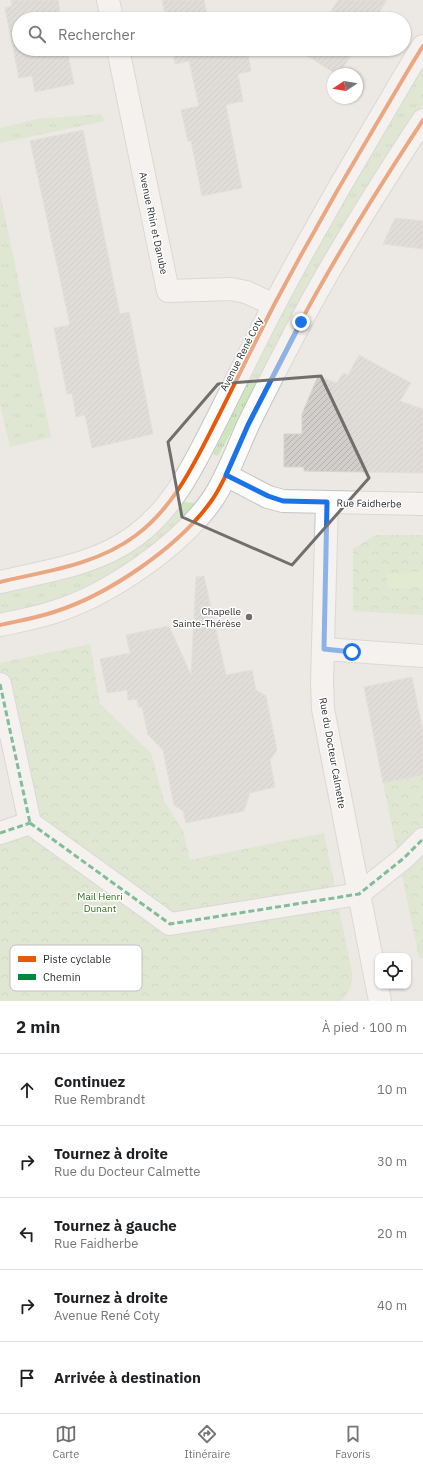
<!DOCTYPE html>
<html lang="fr">
<head>
<meta charset="utf-8">
<style>
	body { margin:0; font-family:"IBM Plex Sans",sans-serif; background:#f2f2f2; color:#202124 }
	.controls { position:absolute; right:12px; bottom:12px; display:grid; overflow:hidden; border-radius:8px; box-shadow:0 1px 3px #0004 }
	.controls button { width:36px; height:36px; display:grid; place-items:center; padding:0; border:0; border-bottom:1px solid #e0e0e0; background:#fff; color:#202124; font:20px sans-serif }
	.compass { position:absolute; left:327px; top:68px; width:36px; height:36px; border-radius:50%; background:#fff; box-shadow:0 1px 3px #0004; rotate:258deg }
	.stop { position:absolute; width:12px; height:12px; margin:-9px; border:3px solid #1a73e8; border-radius:50%; background:#fff }
	.stop.end { background:#1a73e8; border-color:#fff; box-shadow:0 1px 4px #0008 }
	.list { margin:0; padding:0; list-style:none }
	h2 { display:flex; justify-content:space-between; align-items:center; height:52px; margin:0; padding:0 16px; font-size:17px }
	h2 small { font-size:13px; font-weight:400; color:#757577 }
	.list li { display:grid; grid-template-columns:26px 1fr auto; gap:12px; align-items:center; box-sizing:border-box; height:72px; padding:0 16px; border-top:1px solid #e0e0e0 }
	.list b { display:block; font-size:15px; white-space:nowrap }
	.list p { margin:0; font-size:13px; white-space:nowrap; color:#757577 }
	.list em { font-size:13px; font-style:normal; color:#757577 }
	.icon { flex:none; width:22px; height:22px; fill:none; stroke:currentColor; stroke-width:2; stroke-linecap:round; stroke-linejoin:round }
	.map { position:relative; flex:none; width:423px; height:1001px; overflow:hidden }
	.search { position:absolute; background:#fff; box-shadow:0 1px 3px #0004; left:12px; right:12px; top:12px; height:44px; display:flex; align-items:center; gap:10px; box-sizing:border-box; padding:0 14px; border-radius:22px; color:#757577; font-size:15px }
	.sheet { height:412px; background:#fff }
	nav { display:flex; justify-content:space-around; align-items:center; box-sizing:border-box; height:56px; border-top:1px solid #e0e0e0; background:#fff; font-size:11px; color:#757577 }
	nav a { display:grid; justify-items:center; gap:2px }
	nav .on { color:#706f6e }
	.map>svg:first-child { display:block }
	.grass { fill:url(#grass-tufts) }
	.park { fill:url(#park-crowns) }
	.pitch { fill:#d9eabb }
	.building { fill:url(#building-hatch); stroke:#d7d4d0 }
	.lines { fill:none; stroke-linecap:round; stroke-linejoin:round }
	.street-casing { stroke:#c5c4c5; stroke-width:24 }
	.secondary-casing { stroke:#c5c4c5; stroke-width:24 }
	.street { stroke:#fcfcfb; stroke-width:22 }
	.secondary { stroke:#fcfcfb; stroke-width:22 }
	.quiet { stroke:#00873e; stroke-width:3; stroke-dasharray:6 3; stroke-linecap:butt }
	.cycleway-casing { stroke:#fff; stroke-width:6 }
	.cycleway { stroke:#e8590c; stroke-width:4 }
	.route { stroke:#1a73e8; stroke-width:5 }
	.marked { fill:none; stroke:#706f6e; stroke-width:3; stroke-linejoin:round }
	.poi-dot { fill:#706f6e; stroke:#fff; stroke-width:1.5 }
	.labels { text-anchor:middle; stroke-width:3; stroke-linejoin:round; paint-order:stroke }
	.street-label { font-size:10px; fill:#2e2e2e; stroke:#fff }
	.poi-label { font-size:10px; fill:#2e2e2e; stroke:#fff; text-anchor:end }
	.park-label { font-size:10px; fill:#2c6e1b; stroke:#fff }
	.key { fill:#fff; stroke:#c0c0c0; stroke-width:1 }
	.key-label { font-size:11px; fill:#2e2e2e }
</style>
</head>
<body>
<div class="map">
<svg width="423" height="1001" viewBox="0 0 423 1001">
	<defs>
		<pattern id="grass-tufts" width="24" height="20" patternUnits="userSpaceOnUse"><rect width="24" height="20" fill="#cee6be"/><path d="M3 7l-1-3M5 7V3M7 7l1-3M15 17l-1-3M17 17v-4M19 17l1-3" fill="none" stroke="#b1c6a4"/></pattern>
		<pattern id="park-crowns" width="20" height="18" patternUnits="userSpaceOnUse"><rect width="20" height="18" fill="#cee6be"/><path d="M2 6a3 3 0 1 1 6 0M12 15a3 3 0 1 1 6 0" fill="none" stroke="#b1c6a4"/></pattern>
		<pattern id="building-hatch" width="6" height="6" patternUnits="userSpaceOnUse"><rect width="6" height="6" fill="#d1cecb"/><path d="M-1 1l2-2M0 6l6-6M5 7l2-2" fill="none" stroke="#b4b1af"/></pattern>
	</defs>
	<rect width="100%" height="100%" fill="#ece8e4"/>
	<!-- grass -->
	<g class="grass">
		<polygon points="423,67 423,104 321,268 218,456 213,454 309,261"/>
		<polygon points="101,114 105,121 0,143 0,128 37,119"/>
		<polygon points="0,193 51,437 10,447 0,404"/>
		<polygon points="182,502 196,503 179,524 142,554 112,575 77,595 0,617 0,592 47,581"/>
	</g>
	<!-- park -->
	<g class="park">
		<polygon points="376,535 423,535 423,615 353,611 353,549"/>
		<path d="M 90,644 L 100,704 L 151,753 L 164,801 L 183,831 L 190,860 L 324,833 L 352,973 C 353,985 349,993 341,1001 L 0,1001 L 0,833 L 30,823 L 0,684 L 0,663 Z"/>
		<polygon points="423,775 423,958 419,958 383,783"/>
	</g>
	<!-- pitch -->
	<polygon class="pitch" points="423,571 423,587 388,589 386,574"/>
	<!-- building -->
	<g class="building">
		<polygon points="11,0 58,0 61,19 19,19 19,49 67,49 74,84 35,92 32,76 19,78 5,8 12,6"/>
		<polygon points="162,0 204,0 208,19 166,19"/>
		<polygon points="338,0 387,0 375,19 326,19"/>
		<polygon points="172,49 247,49 251,71 238,74 243,101 226,105 242,188 202,196 191,141 188,141 181,110 199,106 189,61 175,64"/>
		<polygon points="307,49 355,49 339,74 336,74 304,54"/>
		<polygon points="83,130 120,314 129,312 153,434 92,448 85,415 76,417 72,393 67,394 54,328 70,325 30,141"/>
		<polygon points="395,218 423,221 423,249 383,244"/>
		<polygon points="359,355 411,383 400,401 423,409 423,473 304,471 304,467 284,467 284,434 302,434 302,414 318,376 337,383 343,373 348,375"/>
		<polygon points="204,576 226,675 252,670 256,690 266,696 277,750 270,760 275,787 250,793 244,811 186,823 183,811 174,805 163,750 148,735 142,707 138,707 137,699 128,700 127,690 107,693 100,659 130,653 126,635 169,626 191,675 196,577"/>
		<polygon points="412,677 423,731 423,775 383,783 364,687"/>
	</g>
	<g class="lines">
		<defs>
			<g id="street">
				<polyline points="108,0 112,19"/>
				<polyline points="118,49 168,291 231,289 246,292 274,305"/>
				<polyline points="226,475 268,497 283,501 423,504"/>
				<polyline points="327,502 322,682 323,709 380,1001"/>
				<polyline points="324,649 423,656"/>
				<polyline points="0,684 30,823"/>
				<polyline points="30,823 170,924 359,894 404,858 423,839"/>
				<polyline points="0,833 30,823"/>
			</g>
			<g id="secondary">
				<path d="M 0,582 C 46,571 96,565 135,536 C 175,507 196,460 218,417 C 237,379 255,342 274,305 C 307,243 341,183 377,123 C 392,98 407,71 423,46"/>
				<path d="M 0,625 C 18,621 36,618 54,612 C 108,595 179,547 212,500 C 227,478 237,449 248,425 C 264,392 281,360 298,327 C 335,256 379,187 423,120"/>
			</g>
		</defs>
		<!-- street casing -->
		<use href="#street" class="street-casing"/>
		<!-- secondary casing -->
		<use href="#secondary" class="secondary-casing"/>
		<!-- street -->
		<use href="#street" class="street"/>
		<!-- secondary -->
		<use href="#secondary" class="secondary"/>
		<!-- quiet -->
		<g class="quiet">
			<polyline points="0,684 30,823"/>
			<polyline points="30,823 170,924 359,894 404,858 423,839"/>
			<polyline points="0,833 30,823"/>
		</g>
		<defs>
			<g id="cycleway">
				<path d="M 0,582 C 46,571 96,565 135,536 C 175,507 196,460 218,417 C 237,379 255,342 274,305 C 307,243 341,183 377,123 C 392,98 407,71 423,46"/>
				<path d="M 0,625 C 18,621 36,618 54,612 C 108,595 179,547 212,500 C 227,478 237,449 248,425 C 264,392 281,360 298,327 C 335,256 379,187 423,120"/>
			</g>
		</defs>
		<!-- cycleway casing -->
		<use href="#cycleway" class="cycleway-casing"/>
		<!-- cycleway -->
		<use href="#cycleway" class="cycleway"/>
	</g>
	<g class="lines">
		<!-- route -->
		<polyline class="route" points="301,322 248,425 226,475 268,496 283,501 327,502 324,649 352,652"/>
	</g>
	<!-- marked area -->
	<path d="M0 0H423V1001H0ZM 321,376 L 369,478 L 292,565 L 182,517 L 168,442 L 218,384 Z" fill="#ece8e4" fill-opacity=".55" fill-rule="evenodd"/>
	<path class="marked" d="M 321,376 L 369,478 L 292,565 L 182,517 L 168,442 L 218,384 Z"/>
	<!-- markers -->
	<circle class="poi-dot" cx="249" cy="617" r="4"/>
	<g class="labels">
		<!-- street labels -->
		<g class="street-label">
			<text transform="translate(154 223) rotate(78)" y="4">Avenue Rhin et Danube</text>
			<text transform="translate(241 354) rotate(-63)" y="4">Avenue René Coty</text>
			<text transform="translate(369 503) rotate(1)" y="4">Rue Faidherbe</text>
			<text transform="translate(333 753) rotate(80)" y="4">Rue du Docteur Calmette</text>
		</g>
		<!-- poi labels -->
		<g class="poi-label">
			<text x="241" y="615">Chapelle<tspan x="241" dy="12">Sainte-Thérèse</tspan></text>
		</g>
		<!-- park labels -->
		<g class="park-label">
			<text x="100" y="900">Mail Henri<tspan x="100" dy="12">Dunant</tspan></text>
		</g>
	</g>
	<!-- legend -->
	<rect x="10" y="945" width="132" height="46" rx="6" class="key"/>
	<rect x="18" y="956" width="18" height="6" fill="#e8590c"/>
	<rect x="18" y="974" width="18" height="6" fill="#00873e"/>
	<g class="key-label">
		<text x="43" y="963">Piste cyclable</text>
		<text x="43" y="981">Chemin</text>
	</g>
</svg>
<div class="controls">
<button><svg class="icon" aria-label="locate" viewBox="0 0 24 24"><circle cx="12" cy="12" r="6"/><path d="M12 2v4M12 18v4M2 12h4M18 12h4"/></svg></button>
</div>
<svg class="compass" viewBox="-18 -18 36 36"><path d="M0-13l5 13h-10z" fill="#e53935"/><path d="M0 13l5-13h-10z" fill="#757577"/></svg>
<div class="stop" style="left:352px;top:652px"></div>
<div class="stop end" style="left:301px;top:322px"></div>
<div class="search"><svg class="icon" aria-label="search" viewBox="0 0 24 24"><circle cx="10" cy="10" r="6"/><path d="M15 15l6 6"/></svg>Rechercher</div>
</div>
<section class="sheet">
<h2>2 min<small>À pied · 100 m</small></h2>
<ul class="list">
<li><svg class="icon" aria-label="ahead" viewBox="0 0 24 24"><path d="M12 20V5M6 11l6-6 6 6"/></svg><div><b>Continuez</b><p>Rue Rembrandt</p></div><em>10 m</em></li>
<li><svg class="icon" aria-label="right" viewBox="0 0 24 24"><path d="M7 20v-9h11M14 6l5 5-5 5"/></svg><div><b>Tournez à droite</b><p>Rue du Docteur Calmette</p></div><em>30 m</em></li>
<li><svg class="icon" aria-label="left" viewBox="0 0 24 24"><path d="M17 20v-9H6M10 6l-5 5 5 5"/></svg><div><b>Tournez à gauche</b><p>Rue Faidherbe</p></div><em>20 m</em></li>
<li><svg class="icon" aria-label="right" viewBox="0 0 24 24"><path d="M7 20v-9h11M14 6l5 5-5 5"/></svg><div><b>Tournez à droite</b><p>Avenue René Coty</p></div><em>40 m</em></li>
<li><svg class="icon" aria-label="arrive" viewBox="0 0 24 24"><path d="M6 21V4h12l-3 4 3 4H6"/></svg><div><b>Arrivée à destination</b></div></li>
</ul>
</section>
<nav>
<a class="on"><svg class="icon" aria-label="map" viewBox="0 0 24 24"><path d="M3 6l6-2 6 2 6-2v14l-6 2-6-2-6 2zM9 4v14M15 6v14"/></svg>Carte</a>
<a><svg class="icon" aria-label="directions" viewBox="0 0 24 24"><path d="M12 3l9 9-9 9-9-9zM9 14v-3h6M13 9l2 2-2 2"/></svg>Itinéraire</a>
<a><svg class="icon" aria-label="saved" viewBox="0 0 24 24"><path d="M7 4h10v16l-5-4-5 4z"/></svg>Favoris</a>
</nav>
</body>
</html>
